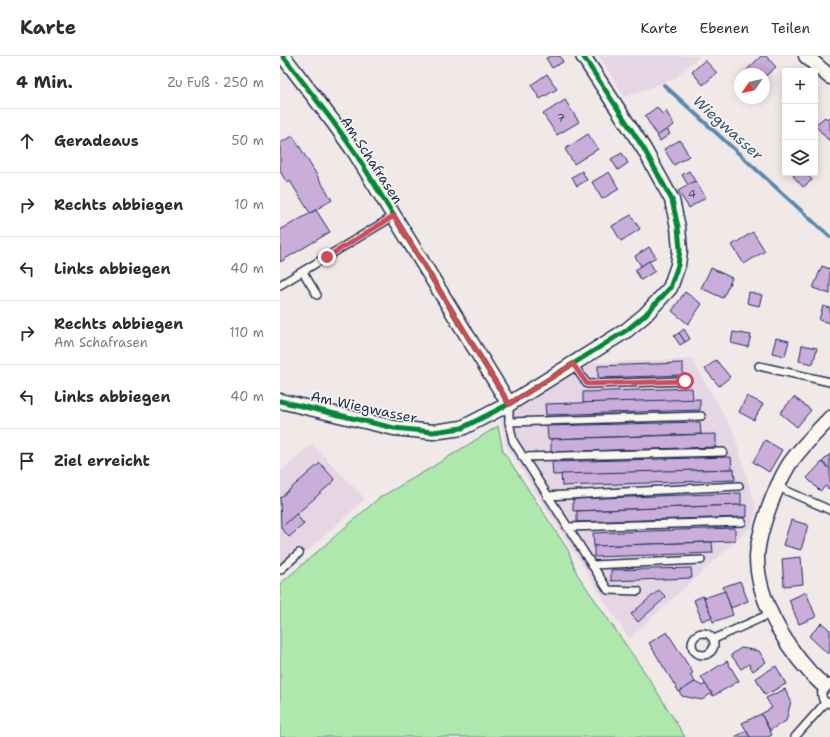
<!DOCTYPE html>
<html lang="de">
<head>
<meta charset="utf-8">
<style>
	body { margin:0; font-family:"Shantell Sans",sans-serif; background:#f2f2f3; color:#2b2b33 }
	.controls { position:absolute; right:12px; top:12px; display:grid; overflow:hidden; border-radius:4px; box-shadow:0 2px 10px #0003 }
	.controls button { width:36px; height:36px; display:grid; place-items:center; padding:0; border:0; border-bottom:1px solid #e1e1e2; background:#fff; color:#2b2b33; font:20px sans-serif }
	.compass { position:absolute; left:454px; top:12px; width:36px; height:36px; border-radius:50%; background:#fff; box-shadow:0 2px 10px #0003; rotate:236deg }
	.stop { position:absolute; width:12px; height:12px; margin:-9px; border:3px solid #d1495b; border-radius:50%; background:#fff }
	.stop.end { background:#d1495b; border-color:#fff; box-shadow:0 1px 4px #0008 }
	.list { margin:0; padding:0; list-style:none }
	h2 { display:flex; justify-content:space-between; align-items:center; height:52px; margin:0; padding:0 16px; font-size:17px }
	h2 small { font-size:13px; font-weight:400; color:#7c7c81 }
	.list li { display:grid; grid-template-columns:26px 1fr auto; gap:12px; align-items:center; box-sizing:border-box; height:64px; padding:0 16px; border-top:1px solid #e1e1e2 }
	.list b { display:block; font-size:15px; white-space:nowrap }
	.list p { margin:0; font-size:13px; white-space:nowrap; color:#7c7c81 }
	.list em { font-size:13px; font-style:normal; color:#7c7c81 }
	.icon { flex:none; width:22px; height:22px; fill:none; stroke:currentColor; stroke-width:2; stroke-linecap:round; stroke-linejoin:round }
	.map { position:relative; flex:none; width:550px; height:681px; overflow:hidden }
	header { display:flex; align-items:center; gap:24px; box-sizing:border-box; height:56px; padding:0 20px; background:#fff; border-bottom:1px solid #e1e1e2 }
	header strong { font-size:19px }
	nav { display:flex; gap:22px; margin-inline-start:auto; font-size:14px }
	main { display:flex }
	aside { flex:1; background:#fff }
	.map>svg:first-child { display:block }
	.built { fill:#e6d6e4 }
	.green { fill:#aee8ad; stroke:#648c86 }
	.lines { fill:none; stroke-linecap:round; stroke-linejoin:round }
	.stream { stroke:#5988ae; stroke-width:4 }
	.building { fill:#cbadda; stroke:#1b2f5e }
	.service-casing { stroke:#1b2f5e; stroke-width:10 }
	.minor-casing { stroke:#1b2f5e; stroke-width:17 }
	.service { stroke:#fbf7ec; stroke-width:7 }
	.minor { stroke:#fbf7ec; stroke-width:14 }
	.cycleway-casing { stroke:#fbf7ec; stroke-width:8 }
	.cycleway { stroke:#00873e; stroke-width:5 }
	.route { stroke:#d1495b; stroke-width:5 }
	.labels { text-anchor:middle; stroke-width:3; stroke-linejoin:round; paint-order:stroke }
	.number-label { font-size:12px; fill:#474e7d }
	.street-label { font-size:14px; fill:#1b2f5e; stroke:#fbf7ec }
	.water-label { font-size:15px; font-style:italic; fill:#35547f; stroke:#fbf7ec }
</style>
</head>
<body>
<header>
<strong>Karte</strong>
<nav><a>Karte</a><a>Ebenen</a><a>Teilen</a></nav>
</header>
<main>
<aside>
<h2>4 Min.<small>Zu Fuß · 250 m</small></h2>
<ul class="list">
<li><svg class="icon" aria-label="ahead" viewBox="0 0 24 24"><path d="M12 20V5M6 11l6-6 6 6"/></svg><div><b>Geradeaus</b></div><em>50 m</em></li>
<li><svg class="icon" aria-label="right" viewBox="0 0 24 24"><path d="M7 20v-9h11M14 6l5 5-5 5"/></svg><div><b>Rechts abbiegen</b></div><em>10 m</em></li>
<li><svg class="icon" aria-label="left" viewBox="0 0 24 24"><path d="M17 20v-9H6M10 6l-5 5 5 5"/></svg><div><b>Links abbiegen</b></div><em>40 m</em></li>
<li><svg class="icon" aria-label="right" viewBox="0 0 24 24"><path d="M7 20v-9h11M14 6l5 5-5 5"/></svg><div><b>Rechts abbiegen</b><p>Am Schafrasen</p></div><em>110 m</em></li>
<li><svg class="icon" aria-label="left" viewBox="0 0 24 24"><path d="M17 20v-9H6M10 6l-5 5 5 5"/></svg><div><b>Links abbiegen</b></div><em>40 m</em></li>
<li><svg class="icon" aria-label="arrive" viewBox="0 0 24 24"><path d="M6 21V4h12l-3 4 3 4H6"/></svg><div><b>Ziel erreicht</b></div></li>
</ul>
</aside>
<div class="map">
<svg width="550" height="681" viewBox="0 0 550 681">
	<rect width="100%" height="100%" fill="#f1e8e8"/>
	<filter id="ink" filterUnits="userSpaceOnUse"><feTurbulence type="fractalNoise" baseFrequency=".025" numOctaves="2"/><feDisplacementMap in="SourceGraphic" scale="8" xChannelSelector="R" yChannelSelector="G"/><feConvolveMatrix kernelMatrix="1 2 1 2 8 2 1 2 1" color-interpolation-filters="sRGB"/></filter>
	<g filter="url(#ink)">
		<!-- built -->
		<g class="built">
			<polygon points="319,0 420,0 395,22 345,41"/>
			<polygon points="412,303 453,375 476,452 472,470 349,583 226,389 221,362 309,307"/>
			<polygon points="32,388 85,443 0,520 0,416"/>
		</g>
		<!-- green -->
		<polygon class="green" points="218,370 223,395 288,494 297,518 368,621 405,681 0,681 0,528 99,442 149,413"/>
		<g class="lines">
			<!-- stream -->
			<polyline class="stream" points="384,29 550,181"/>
		</g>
		<!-- building -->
		<g class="building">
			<polygon points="271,0 280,0 283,6 272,12 266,2"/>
			<polygon points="481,0 486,0 496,11 484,21 484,18 463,18"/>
			<polygon points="425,4 437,17 423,29 412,16"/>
			<polygon points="267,18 277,33 260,43 251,29"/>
			<polygon points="285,44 299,66 277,79 263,58"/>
			<polygon points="377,51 382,58 386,55 394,69 377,80 365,60"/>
			<polygon points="550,60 550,83 548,84 535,69 545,61 547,63"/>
			<polygon points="387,73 390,78 380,85 377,80"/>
			<polygon points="308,78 318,93 294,108 285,93"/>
			<polygon points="13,80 52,144 30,157 10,125 7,127 0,115 0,87"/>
			<polygon points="400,84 409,100 394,109 384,93"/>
			<polygon points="342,97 348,107 338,114 331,103"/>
			<polygon points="302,115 307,124 297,130 292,121"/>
			<polygon points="409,115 415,125 408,129 402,119"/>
			<polygon points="329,116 339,133 322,143 312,126"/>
			<polygon points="517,117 526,117 532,124 523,131 513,120"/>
			<polygon points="415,125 426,141 409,152 398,135"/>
			<polygon points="36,154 50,176 0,206 0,174"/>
			<polygon points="351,159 360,173 341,185 332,170"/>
			<polygon points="473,176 485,195 464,208 452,189"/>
			<polygon points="369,191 376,201 361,210 355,200"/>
			<polygon points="369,205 375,215 361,224 355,214"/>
			<polygon points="542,210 550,213 550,238 533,232"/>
			<polygon points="431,212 452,222 443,242 421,232"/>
			<polygon points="405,236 422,248 408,268 392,255"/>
			<polygon points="469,236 482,239 479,250 467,247"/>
			<polygon points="543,250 550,252 550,267 539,264"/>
			<polygon points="404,273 410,283 405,286 399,277"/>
			<polygon points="453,276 471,279 468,291 451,287"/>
			<polygon points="399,277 405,286 400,289 394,280"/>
			<polygon points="496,282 509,285 505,300 492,297"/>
			<polygon points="522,289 537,292 533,308 519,305"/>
			<polygon points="436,304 450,321 439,330 425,313"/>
			<polygon points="403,307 403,319 318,322 318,310"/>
			<polygon points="412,332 413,344 303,347 303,336"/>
			<polygon points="467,340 483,348 474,364 459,356"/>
			<polygon points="514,341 531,354 517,371 500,357"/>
			<polygon points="420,343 420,354 266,359 265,348"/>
			<polygon points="420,366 421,378 268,383 267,370"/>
			<polygon points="436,378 436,391 271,396 271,383"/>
			<polygon points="485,384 502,394 489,416 473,406"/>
			<polygon points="550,398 550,413 542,406"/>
			<polygon points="451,401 452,413 273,419 272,406"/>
			<polygon points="542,406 550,413 550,431 548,433 546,430 540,435 527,422"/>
			<polygon points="40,407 55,424 1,472 0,442"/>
			<polygon points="452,413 454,413 455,424 282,430 281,418"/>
			<polygon points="461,437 461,449 293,455 293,443"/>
			<polygon points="461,449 467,449 467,461 297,466 297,455"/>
			<polygon points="16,458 24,468 9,481 1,472"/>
			<polygon points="511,464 528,469 521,494 503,489"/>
			<polygon points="455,472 455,485 314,490 313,477"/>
			<polygon points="432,486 433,497 314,501 314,490"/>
			<polygon points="521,501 523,528 504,530 502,503"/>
			<polygon points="411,512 412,522 331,525 331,514"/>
			<polygon points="460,525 468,545 451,552 443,531"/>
			<polygon points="379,534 386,541 358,566 351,558"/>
			<polygon points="445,535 453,559 433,566 424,542"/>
			<polygon points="526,536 536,561 519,568 509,544"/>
			<polygon points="423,540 432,561 422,565 414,544"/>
			<polygon points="542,567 550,574 550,596 548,598 529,580"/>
			<polygon points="387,576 413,617 410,619 415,626 399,636 369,587"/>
			<polygon points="461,592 479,595 486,606 473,615 469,608 461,613 451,599"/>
			<polygon points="447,605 459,625 433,640 421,621"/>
			<polygon points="496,610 506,628 485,639 476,622"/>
			<polygon points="415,626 422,630 425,628 432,637 422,644 402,640 399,636"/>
			<polygon points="505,633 511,645 506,665 490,674 481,658 492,652 486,642"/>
			<polygon points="481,658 492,679 488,681 470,681 462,667"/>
			<polygon points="466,675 470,681 455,681"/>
		</g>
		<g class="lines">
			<defs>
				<g id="service">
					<polyline points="23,216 37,239"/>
					<polyline points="0,229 114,160"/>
					<polyline points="293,308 307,328 405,325"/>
					<polyline points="479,310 550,326"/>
					<polyline points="229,348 229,366 233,385 328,534 358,535"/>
					<polyline points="229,366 421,360"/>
					<polyline points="242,401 443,396"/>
					<polyline points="498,431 550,454"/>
					<polyline points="267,440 459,430"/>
					<polyline points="287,471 462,466"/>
					<polyline points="312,509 421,504"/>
					<polyline points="0,514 19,497"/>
					<circle cx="423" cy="588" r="11"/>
					<polyline points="434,583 492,557"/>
					<path d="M 550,648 L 543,644 C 540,636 542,630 550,627"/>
					<polyline points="515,681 546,646"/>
				</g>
				<g id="minor">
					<polyline points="3,0 54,67 76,98 229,348"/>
					<polyline points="526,0 550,21"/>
					<polyline points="0,345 114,372 153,376 182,372 229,348 347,274 365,259 390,232 398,209 400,194 398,171 392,144 364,93 303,0"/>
					<path d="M 544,630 C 511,601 477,547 477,501 C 478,476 495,432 508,410 C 519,393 536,377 550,362"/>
				</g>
			</defs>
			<!-- service casing -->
			<use href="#service" class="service-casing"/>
			<!-- minor casing -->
			<use href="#minor" class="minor-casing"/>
			<!-- service -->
			<use href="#service" class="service"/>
			<!-- minor -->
			<use href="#minor" class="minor"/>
			<defs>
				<g id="cycleway">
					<polyline points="3,0 54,67 76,98 229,348"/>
					<polyline points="0,345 114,372 153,376 182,372 229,348 347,274 365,259 390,232 398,209 400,194 398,171 392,144 364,93 303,0"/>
				</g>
			</defs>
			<!-- cycleway casing -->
			<use href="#cycleway" class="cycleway-casing"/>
			<!-- cycleway -->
			<use href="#cycleway" class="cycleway"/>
		</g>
	</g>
	<g class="lines" filter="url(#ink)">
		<!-- route -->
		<polyline class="route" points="47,201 114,160 229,348 293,308 307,328 405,325"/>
	</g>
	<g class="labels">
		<!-- number labels -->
		<g class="number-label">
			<text x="281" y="66">7</text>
			<text x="412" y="142">4</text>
		</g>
		<!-- street labels -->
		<g class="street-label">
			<text transform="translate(92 104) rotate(57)" y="5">Am Schafrasen</text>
			<text transform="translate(84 351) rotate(12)" y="5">Am Wiegwasser</text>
		</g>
		<!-- water labels -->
		<g class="water-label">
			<text transform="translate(448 72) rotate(42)" y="5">Wiegwasser</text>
		</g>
	</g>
</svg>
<div class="controls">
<button>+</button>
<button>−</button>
<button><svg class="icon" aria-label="layers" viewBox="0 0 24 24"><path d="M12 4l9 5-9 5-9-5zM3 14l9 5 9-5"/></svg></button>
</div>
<svg class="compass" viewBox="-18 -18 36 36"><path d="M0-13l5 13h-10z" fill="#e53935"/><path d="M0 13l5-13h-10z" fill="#7c7c81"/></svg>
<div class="stop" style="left:405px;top:325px"></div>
<div class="stop end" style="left:47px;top:201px"></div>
</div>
</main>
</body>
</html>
